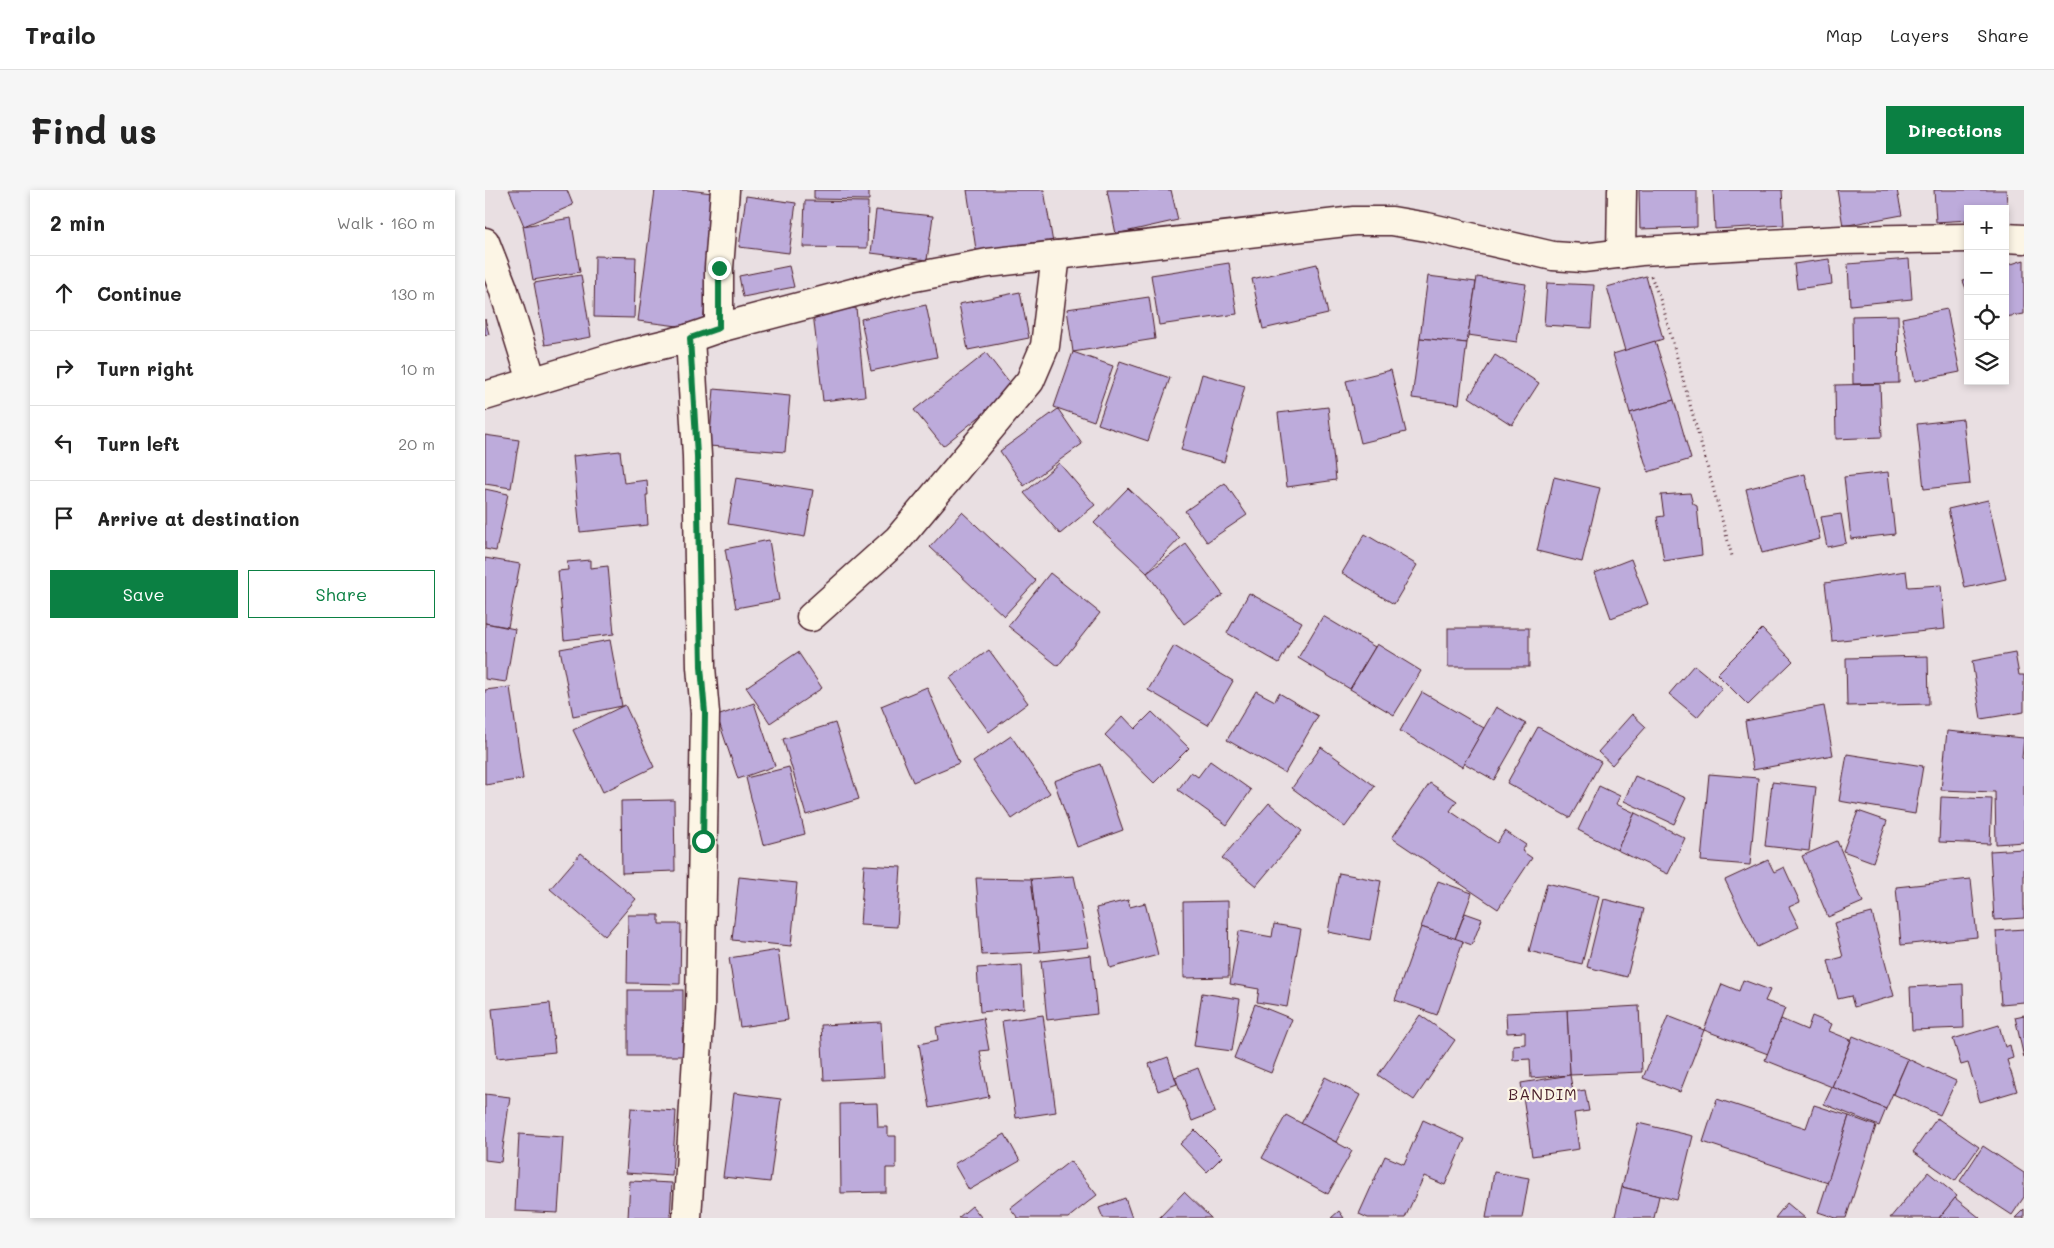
<!DOCTYPE html>
<html lang="en">
<head>
<meta charset="utf-8">
<style>
	body { margin:0; font-family:Mali,sans-serif; background:#f6f6f6; color:#222 }
	.controls { position:absolute; right:15px; top:15px; display:grid; overflow:hidden; border-radius:0px; box-shadow:0 2px 8px #0003 }
	.controls button { width:45px; height:45px; display:grid; place-items:center; padding:0; border:0; border-bottom:1px solid #e0e0e0; background:#fff; color:#222; font:25px sans-serif }
	.stop { position:absolute; width:15px; height:15px; margin:-11px; border:4px solid #0b8043; border-radius:50%; background:#fff }
	.stop.end { background:#0b8043; border-color:#fff; box-shadow:0 1px 5px #0008 }
	.list { margin:0; padding:0; list-style:none }
	h2 { display:flex; justify-content:space-between; align-items:center; height:65px; margin:0; padding:0 20px; font-size:21px }
	h2 small { font-size:16px; font-weight:400; color:#767676 }
	.list li { display:grid; grid-template-columns:32px 1fr auto; gap:15px; align-items:center; box-sizing:border-box; height:75px; padding:0 20px; border-top:1px solid #e0e0e0 }
	.list b { display:block; font-size:19px; white-space:nowrap }
	.list em { font-size:16px; font-style:normal; color:#767676 }
	.actions { display:flex; gap:10px; padding:15px 20px }
	.actions a { flex:1; padding:11px 0; border:1px solid #0b8043; border-radius:0px; text-align:center; font-size:18px; color:#0b8043 }
	.actions .main { background:#0b8043; color:#fff }
	.icon { flex:none; width:28px; height:28px; fill:none; stroke:currentColor; stroke-width:2; stroke-linecap:round; stroke-linejoin:round }
	.map { position:relative; flex:none; width:1539px; height:1028px; overflow:hidden; border-radius:0px }
	header { display:flex; align-items:center; gap:30px; box-sizing:border-box; height:70px; padding:0 25px; background:#fff; border-bottom:1px solid #e0e0e0 }
	header strong { font-size:24px }
	nav { display:flex; gap:28px; margin-inline-start:auto; font-size:18px }
	.intro { display:flex; align-items:center; justify-content:space-between; box-sizing:border-box; height:120px; padding:0 30px }
	h1 { margin:0; font-size:35px }
	.button { padding:12px 22px; border-radius:0px; background:#0b8043; color:#fff; font-size:18px; font-weight:700 }
	main { display:flex; gap:30px; padding:0 30px }
	aside { flex:1; background:#fff; border-radius:0px; box-shadow:0 2px 8px #0003 }
	.map>svg:first-child { display:block }
	.building { fill:#bdabdb; stroke:#4a1f2b }
	.lines { fill:none; stroke-linecap:round; stroke-linejoin:round }
	.street-casing { stroke:#4a1f2b; stroke-width:31 }
	.path { stroke:#4a1f2b; stroke-width:3; stroke-dasharray:1 4; stroke-linecap:butt }
	.street { stroke:#fcf5e5; stroke-width:28 }
	.route { stroke:#0b8043; stroke-width:6 }
	.labels { text-anchor:middle; stroke-width:4.5; stroke-linejoin:round; paint-order:stroke }
	.neighbourhood-label { font-size:16px; letter-spacing:1px; fill:#4a1f2b; stroke:#fcf5e5 }
</style>
</head>
<body>
<header>
<strong>Trailo</strong>
<nav><a>Map</a><a>Layers</a><a>Share</a></nav>
</header>
<div class="intro"><h1>Find us</h1><a class="button">Directions</a></div>
<main>
<aside>
<h2>2 min<small>Walk · 160 m</small></h2>
<ul class="list">
<li><svg class="icon" aria-label="ahead" viewBox="0 0 24 24"><path d="M12 20V5M6 11l6-6 6 6"/></svg><div><b>Continue</b></div><em>130 m</em></li>
<li><svg class="icon" aria-label="right" viewBox="0 0 24 24"><path d="M7 20v-9h11M14 6l5 5-5 5"/></svg><div><b>Turn right</b></div><em>10 m</em></li>
<li><svg class="icon" aria-label="left" viewBox="0 0 24 24"><path d="M17 20v-9H6M10 6l-5 5 5 5"/></svg><div><b>Turn left</b></div><em>20 m</em></li>
<li><svg class="icon" aria-label="arrive" viewBox="0 0 24 24"><path d="M6 21V4h12l-3 4 3 4H6"/></svg><div><b>Arrive at destination</b></div></li>
</ul>
<div class="actions"><a class="main">Save</a><a>Share</a></div>
</aside>
<div class="map">
<svg width="1539" height="1028" viewBox="0 0 1539 1028">
	<rect width="100%" height="100%" fill="#e9dfe2"/>
	<filter id="ink" filterUnits="userSpaceOnUse"><feTurbulence type="fractalNoise" baseFrequency=".02" numOctaves="2"/><feDisplacementMap in="SourceGraphic" scale="10" xChannelSelector="R" yChannelSelector="G"/><feConvolveMatrix kernelMatrix="1 2 1 2 8 2 1 2 1" color-interpolation-filters="sRGB"/></filter>
	<g filter="url(#ink)">
		<!-- building -->
		<g class="building">
			<polygon points="24,0 82,0 88,15 39,36"/>
			<polygon points="170,0 203,0 235,4 217,139 153,131"/>
			<polygon points="329,0 384,0 384,10 329,9"/>
			<polygon points="482,0 559,0 568,53 492,66"/>
			<polygon points="622,0 686,0 693,30 631,44"/>
			<polygon points="1154,0 1212,0 1212,37 1155,39"/>
			<polygon points="1228,0 1297,0 1299,35 1230,39"/>
			<polygon points="1352,0 1412,0 1417,25 1358,36"/>
			<polygon points="1449,0 1521,0 1523,27 1520,27 1520,19 1483,19 1483,30 1451,32"/>
			<polygon points="261,6 311,13 304,63 254,57"/>
			<polygon points="320,11 383,12 382,58 318,57"/>
			<polygon points="391,20 448,26 442,70 386,63"/>
			<polygon points="86,28 95,82 48,90 38,36"/>
			<polygon points="110,66 151,67 149,128 109,127"/>
			<polygon points="1344,69 1347,94 1312,99 1309,74"/>
			<polygon points="1424,69 1427,109 1365,115 1363,74"/>
			<polygon points="1539,70 1539,124 1520,127 1520,76"/>
			<polygon points="744,73 752,124 674,135 666,85"/>
			<polygon points="832,74 843,124 778,139 767,89"/>
			<polygon points="304,76 309,97 258,107 254,86"/>
			<polygon points="96,85 106,147 60,155 49,93"/>
			<polygon points="943,86 991,92 982,153 935,148"/>
			<polygon points="1161,86 1178,149 1140,161 1122,97"/>
			<polygon points="992,87 1041,94 1032,152 983,145"/>
			<polygon points="1483,90 1483,104 1478,91"/>
			<polygon points="1062,93 1109,95 1106,138 1059,135"/>
			<polygon points="535,102 544,148 483,160 474,114"/>
			<polygon points="664,107 670,149 588,162 582,119"/>
			<polygon points="441,115 452,167 386,181 376,129"/>
			<polygon points="371,118 380,206 338,211 328,123"/>
			<polygon points="1462,119 1475,182 1430,191 1417,128"/>
			<polygon points="1413,125 1414,193 1368,194 1367,126"/>
			<polygon points="0,129 4,144 0,145"/>
			<polygon points="935,148 982,153 974,214 927,208"/>
			<polygon points="1170,151 1189,210 1145,223 1128,164"/>
			<polygon points="588,162 628,176 609,231 569,217"/>
			<polygon points="501,163 529,199 458,256 429,220"/>
			<polygon points="1010,165 1054,193 1027,235 984,207"/>
			<polygon points="635,171 685,188 663,251 613,234"/>
			<polygon points="906,180 921,242 876,253 861,191"/>
			<polygon points="717,184 760,196 739,272 696,260"/>
			<polygon points="1395,194 1397,247 1351,249 1350,195"/>
			<polygon points="229,199 305,206 300,262 224,256"/>
			<polygon points="1189,210 1206,269 1163,282 1145,223"/>
			<polygon points="843,217 851,290 802,297 793,223"/>
			<polygon points="573,219 597,254 539,296 515,261"/>
			<polygon points="1478,229 1485,294 1439,299 1432,234"/>
			<polygon points="0,245 34,250 26,298 0,294"/>
			<polygon points="135,261 139,293 162,290 163,305 161,305 163,335 95,342 88,266"/>
			<polygon points="574,273 610,315 575,344 539,303"/>
			<polygon points="1403,282 1410,344 1366,349 1359,287"/>
			<polygon points="1320,284 1335,349 1277,363 1261,299"/>
			<polygon points="1069,287 1115,298 1097,372 1052,361"/>
			<polygon points="251,288 328,300 320,347 243,334"/>
			<polygon points="740,293 762,325 722,352 700,321"/>
			<polygon points="643,298 695,348 662,383 609,333"/>
			<polygon points="0,299 23,304 11,361 0,359"/>
			<polygon points="1205,303 1208,314 1212,316 1217,365 1179,371 1172,327 1179,326 1176,305"/>
			<polygon points="1503,310 1521,389 1480,398 1463,319"/>
			<polygon points="477,322 551,391 519,426 445,357"/>
			<polygon points="1356,324 1361,353 1342,357 1336,327"/>
			<polygon points="880,344 932,375 909,414 857,383"/>
			<polygon points="284,350 294,410 251,418 240,359"/>
			<polygon points="701,354 738,405 699,434 662,383"/>
			<polygon points="0,368 35,374 23,437 0,433"/>
			<polygon points="1146,369 1163,414 1126,428 1110,383"/>
			<polygon points="105,370 105,378 123,376 129,444 79,450 73,381 83,380 82,372"/>
			<polygon points="1421,381 1423,397 1456,395 1460,439 1347,451 1340,393"/>
			<polygon points="565,383 615,423 573,476 523,436"/>
			<polygon points="764,403 817,432 794,473 742,443"/>
			<polygon points="838,426 890,457 865,499 813,468"/>
			<polygon points="0,433 30,439 21,492 0,489"/>
			<rect x="963" y="438" width="81" height="39"/>
			<polygon points="1277,439 1308,471 1263,515 1232,484"/>
			<polygon points="125,450 137,516 88,526 75,459"/>
			<polygon points="892,454 936,481 909,525 865,499"/>
			<polygon points="689,456 748,491 723,535 663,500"/>
			<polygon points="504,460 543,513 504,542 465,488"/>
			<polygon points="313,462 337,498 285,533 261,497"/>
			<polygon points="1530,463 1534,485 1539,485 1539,522 1496,529 1487,471"/>
			<polygon points="1443,466 1444,514 1362,516 1361,468"/>
			<polygon points="1209,475 1237,498 1212,527 1184,504"/>
			<polygon points="25,497 38,589 0,595 0,500"/>
			<polygon points="442,497 474,573 428,592 396,516"/>
			<polygon points="771,501 790,511 794,503 833,526 800,583 742,550"/>
			<polygon points="937,502 999,538 977,577 915,541"/>
			<polygon points="269,513 290,576 253,589 232,526"/>
			<polygon points="140,515 169,577 118,602 88,540"/>
			<polygon points="1339,516 1348,565 1268,580 1260,531"/>
			<polygon points="1011,517 1041,534 1009,590 979,573"/>
			<polygon points="667,522 704,558 669,593 620,545 638,526 650,539"/>
			<polygon points="1147,524 1161,537 1127,575 1113,562"/>
			<polygon points="350,533 374,609 321,625 298,549"/>
			<polygon points="1053,537 1116,572 1085,628 1022,593"/>
			<polygon points="1462,541 1539,548 1537,568 1539,569 1539,652 1511,654 1510,602 1456,600"/>
			<polygon points="526,546 565,603 527,629 488,572"/>
			<polygon points="836,557 890,596 860,637 807,598"/>
			<polygon points="1362,564 1438,576 1430,624 1354,611"/>
			<polygon points="725,571 766,600 742,635 693,600 706,582 713,587"/>
			<polygon points="615,574 638,640 592,657 569,591"/>
			<polygon points="304,577 320,644 278,655 261,588"/>
			<polygon points="1224,584 1273,588 1265,675 1216,671"/>
			<polygon points="1150,586 1201,608 1189,634 1139,611"/>
			<polygon points="1287,592 1331,597 1324,661 1280,656"/>
			<polygon points="945,593 972,611 965,621 1012,653 1020,641 1041,655 1037,661 1047,668 1013,719 907,648"/>
			<polygon points="1114,596 1135,606 1131,614 1150,623 1132,660 1093,640"/>
			<polygon points="1456,607 1507,609 1505,654 1454,652"/>
			<polygon points="189,610 190,681 137,683 136,611"/>
			<polygon points="784,613 817,641 771,696 737,668"/>
			<polygon points="1373,621 1402,631 1388,672 1358,661"/>
			<polygon points="1150,623 1200,648 1183,684 1132,660"/>
			<polygon points="1352,651 1378,712 1343,727 1317,666"/>
			<polygon points="1539,659 1539,728 1509,730 1505,661"/>
			<polygon points="96,663 151,709 120,746 65,699"/>
			<polygon points="1283,670 1289,682 1299,677 1315,712 1304,717 1314,737 1272,757 1240,690"/>
			<polygon points="379,675 416,677 412,737 375,735"/>
			<polygon points="854,683 896,691 885,750 843,742"/>
			<polygon points="589,686 604,757 555,762 546,689"/>
			<polygon points="254,687 312,693 306,756 247,750"/>
			<polygon points="491,688 546,689 555,762 497,765"/>
			<polygon points="1486,689 1492,747 1416,755 1411,697"/>
			<polygon points="953,691 987,703 970,749 936,737"/>
			<polygon points="1062,693 1114,706 1097,774 1044,761"/>
			<polygon points="1119,709 1159,719 1142,787 1102,777"/>
			<polygon points="643,710 645,717 660,713 673,765 625,778 611,718"/>
			<polygon points="743,711 744,787 699,788 698,712"/>
			<polygon points="980,723 997,729 987,755 970,749"/>
			<polygon points="1387,723 1409,806 1369,817 1366,806 1353,809 1343,771 1358,767 1349,733"/>
			<polygon points="143,725 174,725 174,734 196,734 195,794 142,793"/>
			<polygon points="789,734 816,739 802,817 772,812 774,799 745,794 754,741 787,747"/>
			<polygon points="936,737 978,751 952,825 910,810"/>
			<polygon points="1539,739 1539,812 1516,814 1511,741"/>
			<polygon points="293,760 303,830 255,837 244,768"/>
			<polygon points="606,765 612,824 562,830 556,771"/>
			<polygon points="537,775 539,818 495,822 492,778"/>
			<polygon points="1258,790 1285,800 1280,811 1300,818 1283,864 1219,840 1237,794 1254,801"/>
			<polygon points="1478,794 1479,838 1427,840 1425,797"/>
			<rect x="143" y="800" width="55" height="66"/>
			<polygon points="717,803 755,809 747,861 709,856"/>
			<polygon points="65,813 70,862 12,868 7,819"/>
			<polygon points="770,814 807,829 786,883 749,868"/>
			<polygon points="1154,816 1157,882 1085,885 1082,820"/>
			<polygon points="1082,820 1085,885 1046,888 1045,869 1028,870 1028,855 1040,854 1040,842 1022,843 1021,823"/>
			<polygon points="558,825 571,922 531,928 517,831"/>
			<polygon points="935,825 970,850 929,910 893,885"/>
			<polygon points="1539,825 1539,868 1530,827"/>
			<polygon points="1183,826 1219,840 1195,902 1158,888"/>
			<polygon points="1327,826 1347,834 1344,841 1366,850 1347,897 1280,870 1296,829 1322,840"/>
			<polygon points="498,828 504,860 495,861 504,907 445,918 434,854 453,850 451,837"/>
			<polygon points="396,832 399,887 339,890 336,835"/>
			<polygon points="1514,835 1520,857 1525,855 1528,868 1522,870 1532,901 1495,912 1483,873 1476,875 1468,849"/>
			<polygon points="1368,846 1423,869 1401,919 1347,897"/>
			<polygon points="683,867 692,894 673,901 664,874"/>
			<polygon points="1423,869 1471,891 1455,925 1408,904"/>
			<polygon points="713,878 730,922 707,931 690,887"/>
			<polygon points="1085,885 1088,902 1100,900 1104,921 1089,923 1094,959 1047,966 1036,893"/>
			<polygon points="840,887 875,905 851,952 816,934"/>
			<polygon points="1347,897 1401,919 1394,936 1339,914"/>
			<polygon points="249,903 296,909 285,992 238,987"/>
			<polygon points="0,904 25,907 16,972 0,970"/>
			<polygon points="1232,909 1321,938 1329,915 1364,926 1343,993 1218,952"/>
			<polygon points="392,913 393,937 403,937 403,946 411,946 411,978 401,978 401,1002 356,1003 355,914"/>
			<polygon points="146,918 191,921 187,986 141,983"/>
			<polygon points="801,925 867,961 843,1004 777,968"/>
			<polygon points="1364,926 1391,936 1361,1028 1351,1028 1333,1022"/>
			<polygon points="1452,928 1494,957 1470,991 1428,962"/>
			<polygon points="938,930 980,949 960,995 939,986 920,1028 883,1028 874,1024 900,966 919,974"/>
			<polygon points="1153,933 1208,946 1192,1010 1137,997"/>
			<polygon points="710,940 737,967 722,982 695,954"/>
			<polygon points="34,944 78,947 73,1023 30,1021"/>
			<polygon points="520,944 535,971 484,1000 469,974"/>
			<polygon points="1498,956 1539,983 1539,1007 1527,1025 1475,991"/>
			<polygon points="585,971 612,1005 583,1028 533,1028 525,1018"/>
			<polygon points="1009,982 1044,988 1037,1028 1001,1028"/>
			<polygon points="1443,982 1472,1006 1454,1028 1405,1028"/>
			<polygon points="145,991 187,993 185,1028 143,1028"/>
			<polygon points="1137,997 1174,1006 1169,1028 1139,1028 1130,1026"/>
			<polygon points="699,1002 726,1028 674,1028"/>
			<polygon points="640,1008 647,1028 618,1028 614,1018"/>
			<polygon points="1470,1008 1495,1028 1454,1028"/>
			<polygon points="1302,1013 1320,1028 1290,1028"/>
			<polygon points="487,1016 497,1028 473,1028"/>
			<polygon points="1539,1019 1539,1028 1530,1028"/>
			<polygon points="854,1021 859,1028 846,1028"/>
		</g>
		<g class="lines">
			<defs>
				<g id="street">
					<polyline points="1520,48 1539,49"/>
					<polyline points="0,52 18,98 47,191"/>
					<polyline points="1136,64 1137,0"/>
					<polyline points="234,138 234,78 240,0"/>
					<polyline points="0,206 135,165 205,148 234,138 424,88 503,73 869,31 907,31 942,37 1068,66 1098,68 1156,61 1356,50 1483,48"/>
					<polyline points="326,427 413,349 545,191 560,156 571,65"/>
					<polyline points="202,1028 215,819 220,523 216,477 212,266 205,148"/>
				</g>
			</defs>
			<!-- street casing -->
			<use href="#street" class="street-casing"/>
			<!-- path -->
			<polyline class="path" points="1166,86 1178,117 1247,366"/>
			<!-- street -->
			<use href="#street" class="street"/>
		</g>
	</g>
	<g class="lines" filter="url(#ink)">
		<!-- route -->
		<polyline class="route" points="218,651 220,523 216,477 212,266 205,148 234,138 234,78"/>
	</g>
	<g class="labels">
		<!-- neighbourhood labels -->
		<g class="neighbourhood-label">
			<text x="1058" y="910">BANDIM</text>
		</g>
	</g>
</svg>
<div class="controls">
<button>+</button>
<button>−</button>
<button><svg class="icon" aria-label="locate" viewBox="0 0 24 24"><circle cx="12" cy="12" r="6"/><path d="M12 2v4M12 18v4M2 12h4M18 12h4"/></svg></button>
<button><svg class="icon" aria-label="layers" viewBox="0 0 24 24"><path d="M12 4l9 5-9 5-9-5zM3 14l9 5 9-5"/></svg></button>
</div>
<div class="stop" style="left:218px;top:651px"></div>
<div class="stop end" style="left:234px;top:78px"></div>
</div>
</main>
</body>
</html>
